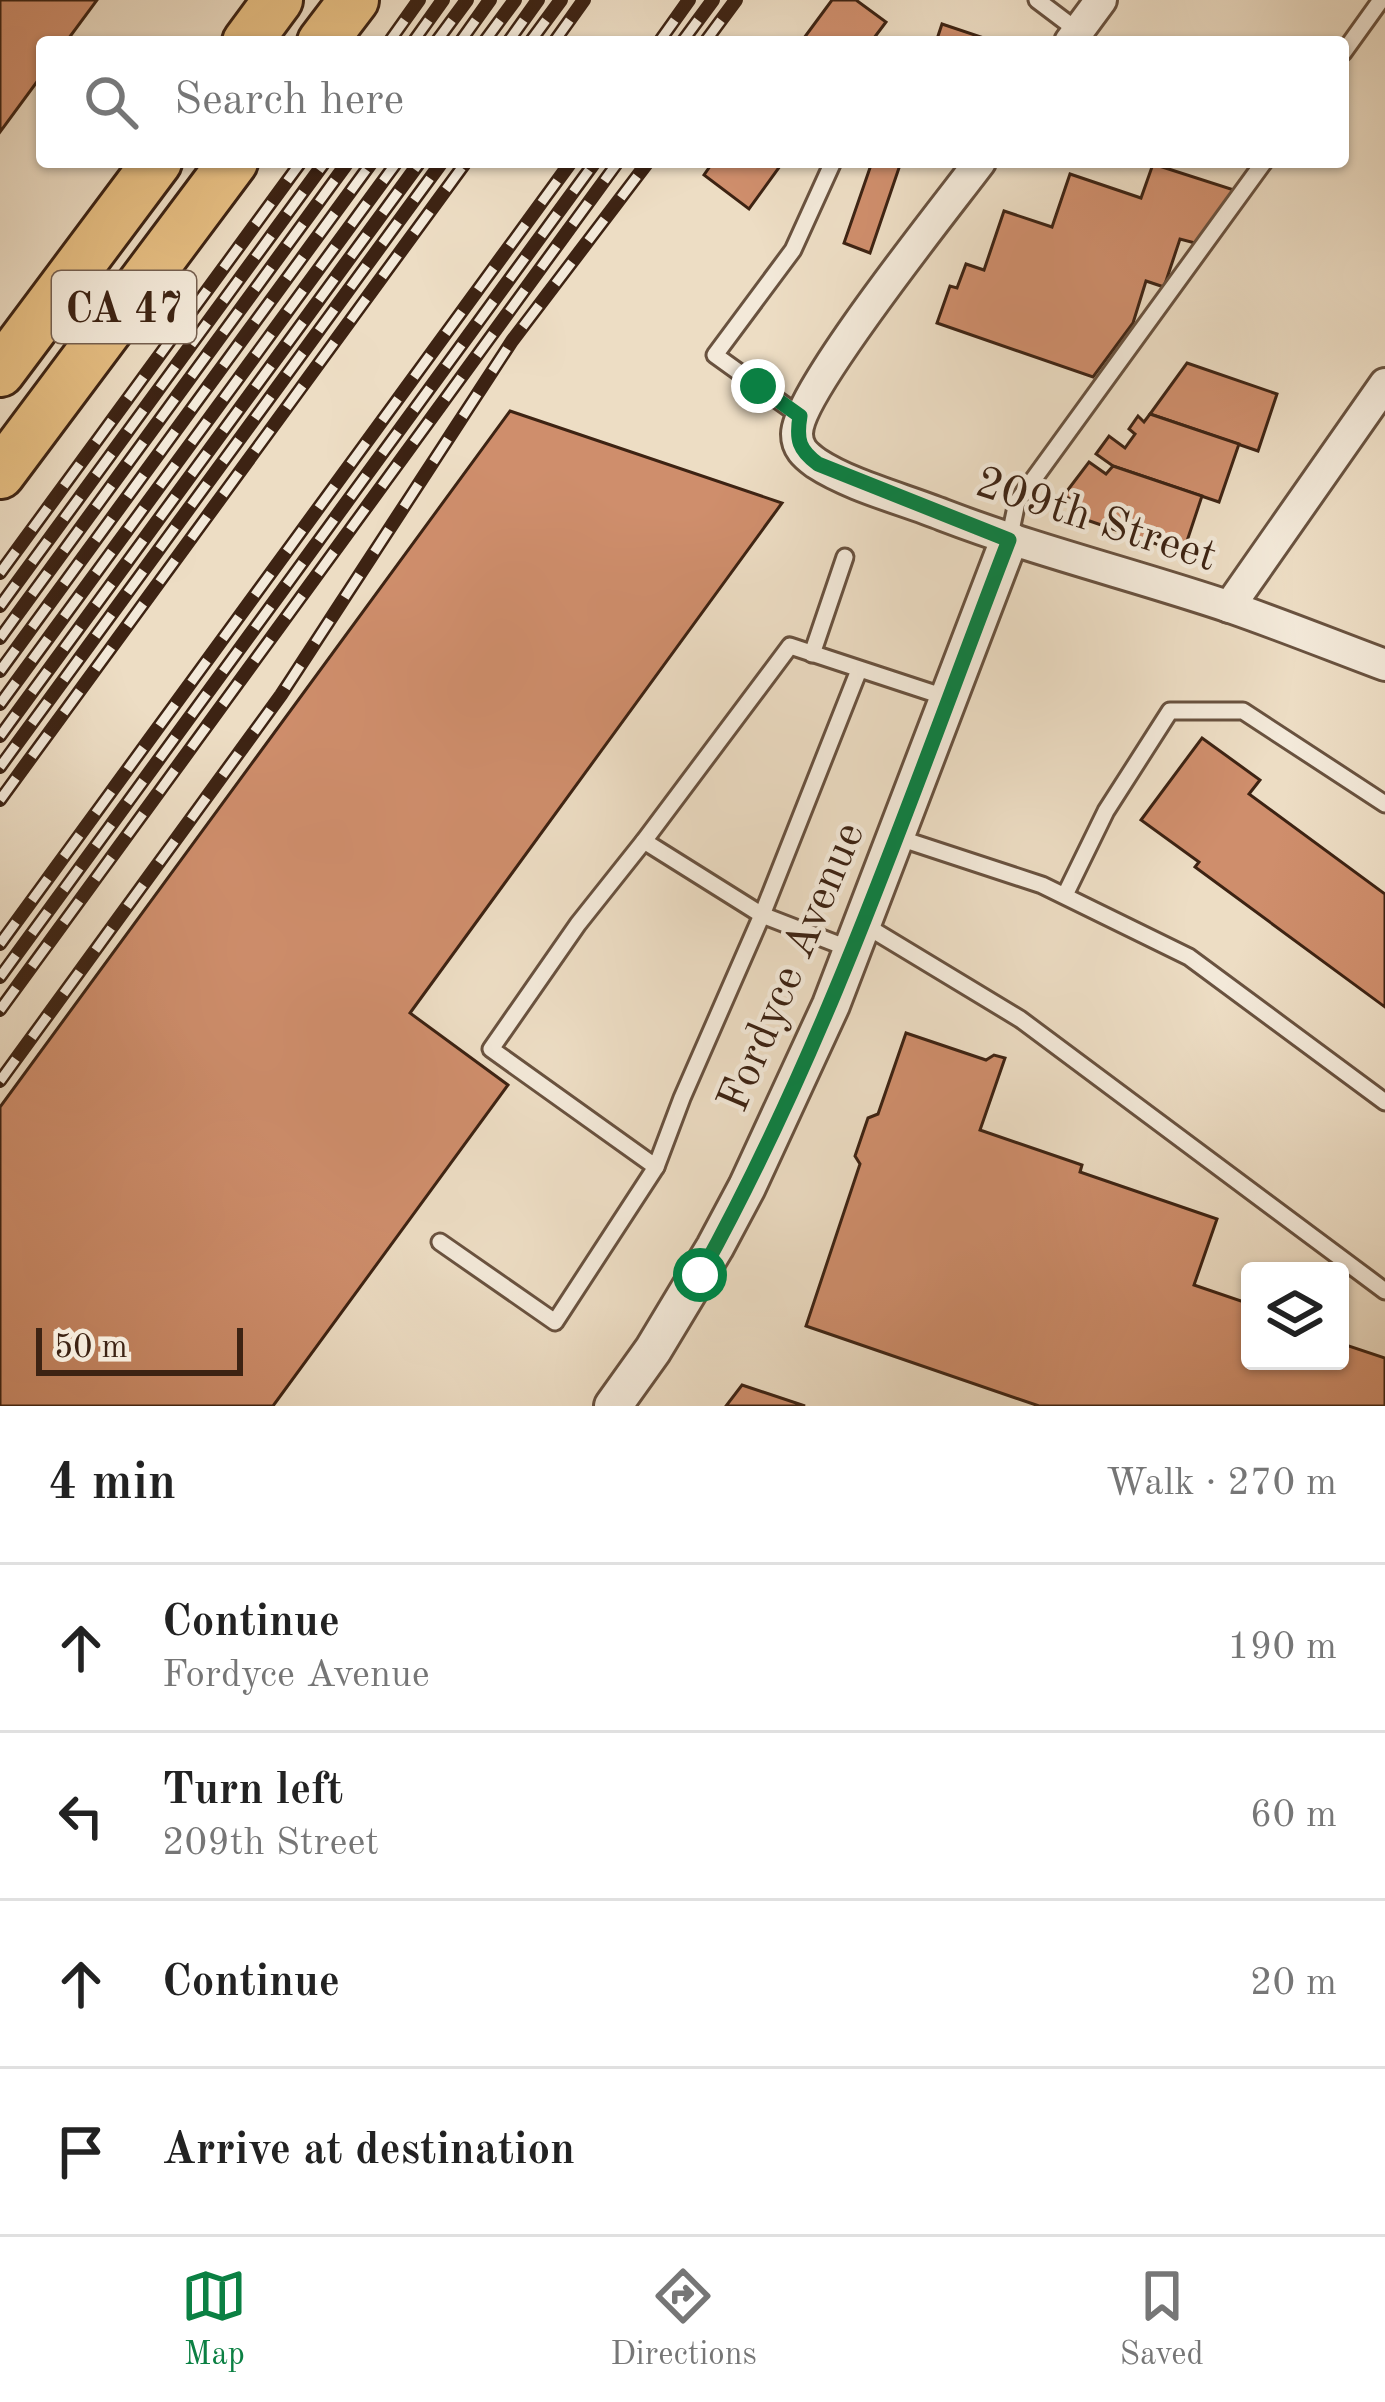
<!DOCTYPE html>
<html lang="en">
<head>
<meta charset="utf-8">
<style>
	body { margin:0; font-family:"Old Standard TT",serif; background:#f2f2f2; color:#222 }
	.controls { position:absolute; right:36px; bottom:36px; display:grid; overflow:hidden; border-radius:12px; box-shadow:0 3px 9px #0004 }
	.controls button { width:108px; height:108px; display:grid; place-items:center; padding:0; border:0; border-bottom:3px solid #e0e0e0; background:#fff; color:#222; font:60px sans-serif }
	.scale { position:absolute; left:36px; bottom:30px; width:207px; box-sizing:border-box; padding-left:12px; border:6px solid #3d2313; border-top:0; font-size:33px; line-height:42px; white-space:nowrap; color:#3d2313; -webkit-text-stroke:9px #f3e9d9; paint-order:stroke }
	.stop { position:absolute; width:36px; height:36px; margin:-27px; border:9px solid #0b8043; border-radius:50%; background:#fff }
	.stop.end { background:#0b8043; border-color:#fff; box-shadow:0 3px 12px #0008 }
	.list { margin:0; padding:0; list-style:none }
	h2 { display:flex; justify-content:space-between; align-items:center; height:156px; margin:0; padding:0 48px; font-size:51px }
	h2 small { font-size:39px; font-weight:400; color:#767676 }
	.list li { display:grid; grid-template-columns:78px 1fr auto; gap:36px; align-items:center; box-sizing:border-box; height:168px; padding:0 48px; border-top:3px solid #e0e0e0 }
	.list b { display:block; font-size:45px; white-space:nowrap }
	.list p { margin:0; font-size:39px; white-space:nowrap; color:#767676 }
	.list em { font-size:39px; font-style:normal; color:#767676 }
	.icon { flex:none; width:66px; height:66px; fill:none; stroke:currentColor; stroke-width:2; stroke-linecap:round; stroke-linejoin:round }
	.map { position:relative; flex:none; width:1385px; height:1406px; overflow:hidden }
	.search { position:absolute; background:#fff; box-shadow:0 3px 9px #0004; left:36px; right:36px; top:36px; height:132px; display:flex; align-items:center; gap:30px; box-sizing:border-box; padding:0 42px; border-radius:12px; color:#767676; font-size:45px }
	.sheet { height:828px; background:#fff }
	nav { display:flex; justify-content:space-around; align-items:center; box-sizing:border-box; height:168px; border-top:3px solid #e0e0e0; background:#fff; font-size:33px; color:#767676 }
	nav a { display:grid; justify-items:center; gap:6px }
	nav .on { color:#0b8043 }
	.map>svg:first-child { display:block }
	.building { fill:#cf8e6c; stroke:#3d2313; stroke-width:3 }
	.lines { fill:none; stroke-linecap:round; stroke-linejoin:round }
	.service-casing { stroke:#69523f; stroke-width:21 }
	.minor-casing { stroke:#69523f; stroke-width:36 }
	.tertiary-casing { stroke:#69523f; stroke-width:42 }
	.primary-casing { stroke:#3d2313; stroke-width:54 }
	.service { stroke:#f3e9d9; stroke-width:15 }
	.minor { stroke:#f3e9d9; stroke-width:30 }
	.tertiary { stroke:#f3e9d9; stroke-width:36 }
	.primary { stroke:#e6be82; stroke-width:48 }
	.rail-casing { stroke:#3d2313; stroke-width:14 }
	.rail { stroke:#f3e9d9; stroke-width:9; stroke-dasharray:27; stroke-linecap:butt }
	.route { stroke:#0b8043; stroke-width:15 }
	.labels { text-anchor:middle; stroke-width:9; stroke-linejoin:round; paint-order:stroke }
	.shield { fill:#f3e9d9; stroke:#745e4e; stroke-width:3 }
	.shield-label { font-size:42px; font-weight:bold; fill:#3d2313 }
	.street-label { font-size:45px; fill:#3d2313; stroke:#f3e9d9 }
</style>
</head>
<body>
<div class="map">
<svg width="1385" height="1406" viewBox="0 0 1385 1406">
	<rect width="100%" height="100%" fill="#edddc4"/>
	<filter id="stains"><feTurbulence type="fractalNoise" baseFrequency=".00167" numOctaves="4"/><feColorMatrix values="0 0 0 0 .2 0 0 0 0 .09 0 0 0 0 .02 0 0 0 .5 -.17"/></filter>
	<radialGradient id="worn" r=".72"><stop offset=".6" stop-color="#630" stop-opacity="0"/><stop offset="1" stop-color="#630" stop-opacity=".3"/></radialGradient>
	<!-- building -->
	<g class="building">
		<polygon points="0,0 97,0 66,42 42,42 42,75 0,132"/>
		<polygon points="832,0 856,0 886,22 871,42 801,42"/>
		<polygon points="942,24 993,41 993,42 936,42"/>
		<polygon points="713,162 783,162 749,209 704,175"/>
		<polygon points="872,162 901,162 870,253 844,243"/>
		<polygon points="1153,164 1234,190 1195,243 1180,239 1164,287 1146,281 1133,323 1093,377 937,323 950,286 957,288 966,264 984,270 1004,211 1052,227 1070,174 1141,198"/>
		<polygon points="1187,363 1277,394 1258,451 1150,414"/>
		<polygon points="510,411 782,503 410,1013 508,1085 273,1406 0,1406 0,1107"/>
		<polygon points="1150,414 1239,444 1219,502 1113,466 1096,454 1109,436 1125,448 1135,434 1129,429 1138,416 1144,422"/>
		<polygon points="1089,462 1106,474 1113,466 1202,496 1183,553 1075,516 1082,508 1064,495"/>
		<polygon points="1202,738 1260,780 1249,794 1385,894 1385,1007 1195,867 1199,862 1141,820"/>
		<polygon points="906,1033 986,1060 994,1055 1005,1058 980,1130 1082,1165 1080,1172 1217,1219 1194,1285 1250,1304 1250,1361 1340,1361 1340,1343 1385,1358 1385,1406 1039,1406 806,1326 860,1164 855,1156 868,1118 878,1114"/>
		<polygon points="742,1385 805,1406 726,1406"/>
	</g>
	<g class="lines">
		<defs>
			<g id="service">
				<polyline points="1037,0 1078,31"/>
				<polyline points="1343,53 1381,0"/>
				<polyline points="800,416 715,355 793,250 833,162"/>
				<polyline points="1009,540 1017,502 1264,162"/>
				<polyline points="812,654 845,557"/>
				<polyline points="859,670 762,915 682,1098 656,1167 491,1049 578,924 644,841 790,646 948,698"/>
				<polyline points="896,837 1042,885 1189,957 1385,1102"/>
				<polyline points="644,841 762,915 850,949"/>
				<polyline points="1065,895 1106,811 1170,711 1243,711 1385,804"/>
				<polyline points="863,924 1020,1019 1385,1291"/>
				<polyline points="440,1242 555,1322 656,1167"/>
			</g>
			<g id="minor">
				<polyline points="1070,42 1101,0"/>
				<path d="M 980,162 C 947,206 797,392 797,434 C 797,448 805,455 816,463 C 851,486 903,499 943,515 C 1037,551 1135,575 1230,607 C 1282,625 1334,646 1385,665"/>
				<polyline points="1229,607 1385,384"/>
			</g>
			<polyline id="tertiary" points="613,1406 653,1350 715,1247 747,1187 831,1005 1009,540"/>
			<g id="primary">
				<polyline points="247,42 278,0"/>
				<polyline points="322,42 354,0"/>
				<polyline points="0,372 157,162"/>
				<polyline points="0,474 233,162"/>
			</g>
		</defs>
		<!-- service casing -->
		<use href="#service" class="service-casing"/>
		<!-- minor casing -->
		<use href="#minor" class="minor-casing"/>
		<!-- tertiary casing -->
		<use href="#tertiary" class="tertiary-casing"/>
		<!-- primary casing -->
		<use href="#primary" class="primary-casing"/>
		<!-- service -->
		<use href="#service" class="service"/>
		<!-- minor -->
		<use href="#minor" class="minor"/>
		<!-- tertiary -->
		<use href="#tertiary" class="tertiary"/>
		<!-- primary -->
		<use href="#primary" class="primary"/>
		<defs>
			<g id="rail">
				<polyline points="389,42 419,0"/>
				<polyline points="413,42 443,0"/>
				<polyline points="436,42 467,0"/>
				<polyline points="460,42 490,0"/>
				<polyline points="484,42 515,0"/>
				<polyline points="508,42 538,0"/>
				<polyline points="530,42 561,0"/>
				<polyline points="554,42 584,0"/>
				<polyline points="659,42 689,0"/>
				<polyline points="682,42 713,0"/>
				<polyline points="705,42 736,0"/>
				<polyline points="0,573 301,162"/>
				<polyline points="0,606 325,162"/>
				<polyline points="0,638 348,162"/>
				<polyline points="0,671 372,162"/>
				<polyline points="0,704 397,162"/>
				<polyline points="0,736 420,162"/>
				<polyline points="0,767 442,162"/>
				<polyline points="0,800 466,162"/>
				<polyline points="0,944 571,162"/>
				<polyline points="0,977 595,162"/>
				<polyline points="0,1010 618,162"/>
				<polyline points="0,1081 281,695 512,341 648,162"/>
			</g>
		</defs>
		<!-- rail casing -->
		<use href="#rail" class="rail-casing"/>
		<!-- rail -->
		<use href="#rail" class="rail"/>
	</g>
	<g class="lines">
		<!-- route -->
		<path class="route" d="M 700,1275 C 829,1042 913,789 1009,540 L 818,464 C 799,450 796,440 800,416 L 758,386"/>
	</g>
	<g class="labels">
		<!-- shield labels -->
		<rect class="shield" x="52" y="271" width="144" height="72" rx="9"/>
		<g class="shield-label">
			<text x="124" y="322">CA 47</text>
		</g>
		<!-- street labels -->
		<g class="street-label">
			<text transform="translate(1097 517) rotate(18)" y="16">209th Street</text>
			<text transform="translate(789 966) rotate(-67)" y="16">Fordyce Avenue</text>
		</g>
	</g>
	<rect width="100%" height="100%" filter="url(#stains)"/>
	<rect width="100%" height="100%" fill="url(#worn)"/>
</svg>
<div class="controls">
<button><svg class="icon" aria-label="layers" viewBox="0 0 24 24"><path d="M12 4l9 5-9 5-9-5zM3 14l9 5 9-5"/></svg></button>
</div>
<div class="scale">50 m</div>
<div class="stop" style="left:700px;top:1275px"></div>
<div class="stop end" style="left:758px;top:386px"></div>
<div class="search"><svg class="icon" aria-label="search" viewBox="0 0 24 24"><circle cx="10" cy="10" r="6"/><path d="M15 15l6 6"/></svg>Search here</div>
</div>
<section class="sheet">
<h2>4 min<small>Walk · 270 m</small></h2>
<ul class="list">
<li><svg class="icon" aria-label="ahead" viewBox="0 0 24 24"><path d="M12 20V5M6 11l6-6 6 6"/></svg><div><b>Continue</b><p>Fordyce Avenue</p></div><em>190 m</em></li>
<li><svg class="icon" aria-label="left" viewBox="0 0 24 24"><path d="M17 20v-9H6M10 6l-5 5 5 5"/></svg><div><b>Turn left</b><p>209th Street</p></div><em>60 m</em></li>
<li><svg class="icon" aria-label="ahead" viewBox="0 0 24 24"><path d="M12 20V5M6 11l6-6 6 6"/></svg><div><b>Continue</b></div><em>20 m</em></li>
<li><svg class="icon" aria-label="arrive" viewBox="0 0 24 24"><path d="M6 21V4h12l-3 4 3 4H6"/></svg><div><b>Arrive at destination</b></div></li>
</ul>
</section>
<nav>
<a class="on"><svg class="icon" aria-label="map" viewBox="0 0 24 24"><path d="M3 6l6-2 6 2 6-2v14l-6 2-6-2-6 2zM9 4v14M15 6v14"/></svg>Map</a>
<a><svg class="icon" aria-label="directions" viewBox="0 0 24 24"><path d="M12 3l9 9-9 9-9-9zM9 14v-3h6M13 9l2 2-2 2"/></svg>Directions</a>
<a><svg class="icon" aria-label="saved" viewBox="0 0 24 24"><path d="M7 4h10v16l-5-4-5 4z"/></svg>Saved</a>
</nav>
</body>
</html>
